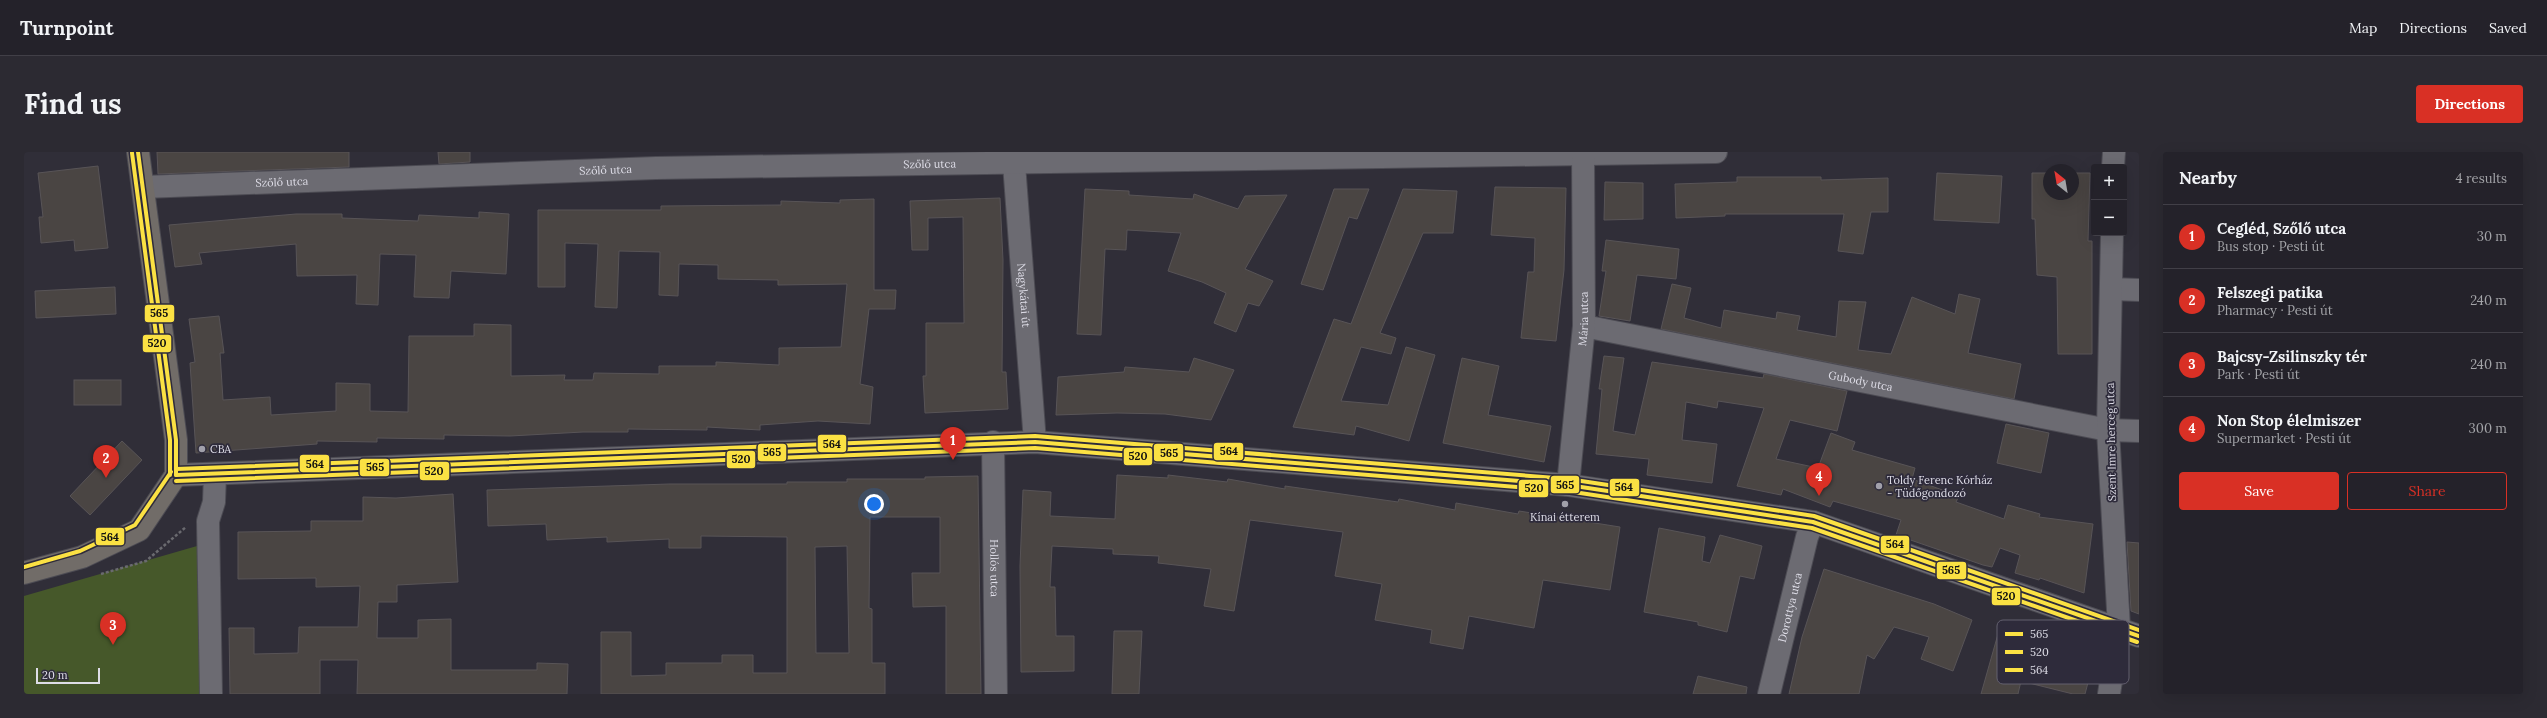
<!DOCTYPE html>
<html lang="en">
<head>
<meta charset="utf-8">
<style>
	body { margin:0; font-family:Lora,serif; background:#2c2a32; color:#f1f3f6 }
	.controls { position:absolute; right:12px; top:12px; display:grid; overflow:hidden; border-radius:4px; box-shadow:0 4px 16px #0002 }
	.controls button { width:36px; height:36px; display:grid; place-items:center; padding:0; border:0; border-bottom:1px solid #413f47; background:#24222a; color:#f1f3f6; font:20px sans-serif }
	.compass { position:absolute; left:2019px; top:12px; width:36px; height:36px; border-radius:50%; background:#24222a; box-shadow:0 4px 16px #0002; rotate:329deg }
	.scale { position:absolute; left:12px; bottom:10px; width:64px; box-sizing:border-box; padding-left:4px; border:2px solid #dedde7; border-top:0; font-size:11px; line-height:14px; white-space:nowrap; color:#dedde7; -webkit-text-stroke:3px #2e2b3b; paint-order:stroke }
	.you { position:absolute; left:850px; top:352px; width:14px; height:14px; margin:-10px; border:3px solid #fff; border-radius:50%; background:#1a73e8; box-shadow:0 0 0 6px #1a73e833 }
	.badge { display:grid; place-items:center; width:26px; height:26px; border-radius:50%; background:#d93025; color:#fff; font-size:13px; font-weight:700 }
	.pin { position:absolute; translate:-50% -33px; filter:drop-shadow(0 1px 2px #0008) }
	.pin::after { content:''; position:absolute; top:21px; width:14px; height:12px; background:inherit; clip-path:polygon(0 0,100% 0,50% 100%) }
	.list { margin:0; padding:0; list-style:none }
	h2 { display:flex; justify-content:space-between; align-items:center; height:52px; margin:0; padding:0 16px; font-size:17px }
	h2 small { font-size:13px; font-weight:400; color:#a3a4a8 }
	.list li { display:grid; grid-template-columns:26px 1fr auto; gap:12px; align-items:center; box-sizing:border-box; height:64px; padding:0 16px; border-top:1px solid #413f47 }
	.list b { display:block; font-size:15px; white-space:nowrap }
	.list p { margin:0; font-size:13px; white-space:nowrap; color:#a3a4a8 }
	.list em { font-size:13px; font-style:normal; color:#a3a4a8 }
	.actions { display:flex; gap:8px; padding:12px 16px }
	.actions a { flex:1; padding:9px 0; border:1px solid #d93025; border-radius:4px; text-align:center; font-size:14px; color:#d93025 }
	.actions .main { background:#d93025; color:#fff }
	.map { position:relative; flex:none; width:2115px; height:542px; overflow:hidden; border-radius:4px }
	header { display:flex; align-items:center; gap:24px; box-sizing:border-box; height:56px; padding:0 20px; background:#24222a; border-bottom:1px solid #413f47 }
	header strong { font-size:19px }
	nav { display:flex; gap:22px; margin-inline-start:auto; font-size:14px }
	.intro { display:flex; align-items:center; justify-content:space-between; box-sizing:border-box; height:96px; padding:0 24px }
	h1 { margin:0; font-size:28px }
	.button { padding:10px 18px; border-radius:4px; background:#d93025; color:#fff; font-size:14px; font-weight:700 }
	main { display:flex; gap:24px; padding:0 24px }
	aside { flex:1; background:#24222a; border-radius:4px; box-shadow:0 4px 16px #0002 }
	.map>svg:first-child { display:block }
	.green { fill:#46582a }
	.building { fill:#4a4543; stroke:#585457; fill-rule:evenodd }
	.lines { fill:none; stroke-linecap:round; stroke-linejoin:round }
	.minor-casing { stroke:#4c4b53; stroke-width:24 }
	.major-casing { stroke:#4c4b53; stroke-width:24 }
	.path { stroke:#6a6a6f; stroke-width:2.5; stroke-dasharray:3 2; stroke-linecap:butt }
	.minor { stroke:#6c6b72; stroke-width:22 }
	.major { stroke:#716c68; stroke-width:22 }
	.bus-1-casing { stroke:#2e2b3b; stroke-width:7 }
	.bus-2-casing { stroke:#2e2b3b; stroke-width:7 }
	.bus-3-casing { stroke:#2e2b3b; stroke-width:7 }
	.bus-1 { stroke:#fbe143; stroke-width:4 }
	.bus-2 { stroke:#fbe143; stroke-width:4 }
	.bus-3 { stroke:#fbe143; stroke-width:4 }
	.poi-dot { fill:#a1a0aa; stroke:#2e2b3b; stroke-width:1.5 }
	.labels { text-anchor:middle; stroke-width:3.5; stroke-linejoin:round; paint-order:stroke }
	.street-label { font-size:11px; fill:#dedde7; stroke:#2e2b3b }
	.poi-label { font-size:11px; fill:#dedde7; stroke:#2e2b3b; text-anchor:start }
	.key { fill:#2e2b3b; stroke:#63606f; stroke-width:1 }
	.key-label { font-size:11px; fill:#dedde7 }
	.line-badge { stroke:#2e2b3b; stroke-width:1.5 }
	.pale-badge-label { font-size:11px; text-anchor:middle; font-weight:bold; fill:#111 }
</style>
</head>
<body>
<header>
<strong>Turnpoint</strong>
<nav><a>Map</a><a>Directions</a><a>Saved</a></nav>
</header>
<div class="intro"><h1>Find us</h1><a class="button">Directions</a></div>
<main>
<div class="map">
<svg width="2115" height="542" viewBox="0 0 2115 542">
	<rect width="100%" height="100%" fill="#302e38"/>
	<!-- green -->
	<polygon class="green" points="173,394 180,542 0,542 0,444"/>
	<!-- building -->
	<g class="building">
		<polygon points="133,0 325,0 325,15 134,22"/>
		<polygon points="414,0 446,0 446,10 415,12"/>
		<polygon points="74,14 84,96 51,99 50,88 17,91 15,65 19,65 14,21"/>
		<polygon points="1913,21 1978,24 1975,71 1910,68"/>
		<polygon points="2008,21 2025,21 2025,42 2049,42 2049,21 2066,21 2064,89 2068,89 2068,202 2034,202 2033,125 2013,123 2011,67 2008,67"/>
		<polygon points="1713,25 1797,25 1797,28 1864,26 1864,60 1847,60 1839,102 1814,99 1820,62 1701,62 1701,64 1652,66 1651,32 1713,30"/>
		<polygon points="1581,30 1619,31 1619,67 1580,68"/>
		<polygon points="1471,35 1542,36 1540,118 1532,189 1497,186 1504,120 1510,120 1511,86 1467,83"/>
		<polygon points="1061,37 1105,39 1105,43 1169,47 1170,42 1214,57 1221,44 1263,43 1221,117 1249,129 1235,154 1224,151 1212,180 1190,171 1202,141 1178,130 1144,119 1157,81 1103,78 1102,98 1081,97 1077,183 1053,182"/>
		<polygon points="1310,37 1345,37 1333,67 1325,65 1299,138 1277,132"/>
		<polygon points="1379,37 1433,39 1429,81 1399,81 1356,181 1372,186 1367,202 1337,195 1317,249 1364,253 1382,195 1411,203 1385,289 1332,274 1330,283 1269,275 1310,167 1327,172"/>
		<polygon points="976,46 979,108 978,220 982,220 984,257 901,261 899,224 902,224 902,171 940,171 939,65 904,66 904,98 888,98 886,49"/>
		<polygon points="850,47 850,138 872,138 871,157 845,157 836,232 849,235 846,272 794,269 736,273 736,278 683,275 683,278 604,277 604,280 559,280 486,284 420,283 420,287 353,286 353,290 293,289 293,292 172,301 166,211 171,210 165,167 195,164 200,201 196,201 199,248 246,245 247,263 312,259 312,231 346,232 346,259 384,260 385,184 450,184 450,172 487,173 487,224 541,223 540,228 569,228 570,221 635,222 635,214 692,214 692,210 755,213 755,196 817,195 823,132 754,133 754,128 694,127 694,113 655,112 654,144 635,143 636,100 595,99 593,156 571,155 574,92 541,91 541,135 514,135 514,58 637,58 637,54 757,53 757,49 816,51 816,48"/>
		<polygon points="455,60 485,62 482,122 427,119 425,146 390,145 392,103 356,102 354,153 332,152 333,123 273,124 272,92 175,101 178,112 151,115 145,73 272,62 318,62 318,66 394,69 395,63 455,66"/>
		<polygon points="1582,88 1655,97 1652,127 1613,123 1606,169 1575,164 1582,119 1578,119"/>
		<polygon points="1648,132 1667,136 1660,166 1697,176 1700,158 1752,167 1753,160 1776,164 1773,178 1812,185 1815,149 1842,150 1834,198 1867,202 1888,145 1931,162 1935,142 1956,147 1944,201 1997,212 1990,247 1637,177"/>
		<polygon points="91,135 92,162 12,166 11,139"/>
		<polygon points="1580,204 1600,206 1589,279 1611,283 1628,210 1739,226 1740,222 1823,239 1813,279 1766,268 1752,307 1794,316 1807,281 1831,290 1828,298 1891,316 1888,327 1935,344 1932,350 1980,367 1984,353 2016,362 2015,365 2069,372 2060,441 2016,426 2015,428 1991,421 1996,403 1976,396 1968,415 1959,413 1872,383 1877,368 1809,349 1806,355 1759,337 1757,343 1713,334 1740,256 1694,249 1693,256 1662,250 1658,288 1693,292 1688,331 1623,323 1625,307 1572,302 1578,237 1575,237"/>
		<polygon points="1170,206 1210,218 1187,268 1141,262 1093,261 1032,263 1034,225 1100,220 1101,215 1165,220"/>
		<polygon points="1438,206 1475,214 1464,263 1527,274 1520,310 1419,291"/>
		<rect x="50" y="228" width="47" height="25"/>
		<polygon points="1982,272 2025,281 2017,321 1973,311"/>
		<polygon points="98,289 118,308 66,363 46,344"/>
		<polygon points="1093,323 1144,326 1144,323 1203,330 1204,327 1261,337 1261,334 1374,350 1375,347 1431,358 1432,351 1494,362 1495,359 1596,375 1586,438 1519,428 1510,476 1445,464 1439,497 1406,491 1408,478 1351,468 1358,432 1311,424 1319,380 1226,368 1210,459 1180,454 1187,417 1134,411 1135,404 1089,402 1089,397 1028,394 1026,435 1031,435 1032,484 1050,484 1050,519 997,520 996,414 999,338 1027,340 1026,364 1091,367"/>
		<path d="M 954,324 L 957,542 L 922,542 L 922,454 L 889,455 L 888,421 L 916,421 L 916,365 L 846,365 L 845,456 L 848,457 L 848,511 L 861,511 L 861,542 L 577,542 L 577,480 L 607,480 L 607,524 L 642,523 L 642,511 L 698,511 L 698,503 L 729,503 L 729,521 L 763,521 L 763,385 L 677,384 L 677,396 L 645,396 L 645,387 L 583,390 L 583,385 L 523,388 L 522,372 L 464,374 L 463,338 L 645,332 L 763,332 L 763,330 L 823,330 L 823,327 L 901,327 L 901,325 ZM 823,394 L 825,501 L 792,501 L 791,395 Z"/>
		<polygon points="429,342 434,430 373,433 373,450 354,450 353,486 394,486 394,468 427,467 427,518 513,518 513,511 544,512 543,542 333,542 334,508 296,508 296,542 206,542 205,476 230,476 230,502 274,501 275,475 334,475 336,434 292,435 292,426 214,427 214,380 287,379 287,369 339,369 339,345 372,346"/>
		<polygon points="1635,376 1681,385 1678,409 1686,411 1696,383 1738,394 1730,427 1716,424 1703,480 1674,473 1674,470 1620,460"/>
		<polygon points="2103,390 2115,391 2115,462 2107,459"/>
		<polygon points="1800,417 1910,452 1948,468 1929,519 1897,507 1905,485 1870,475 1850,507 1843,503 1835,542 1765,542 1778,485"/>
		<polygon points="1976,475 2020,487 2018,491 2071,504 2061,542 2049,542 1997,529 1994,542 1957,542"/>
		<polygon points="1090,479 1118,479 1115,542 1088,542"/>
		<polygon points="1674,524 1723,535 1722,542 1669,542"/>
	</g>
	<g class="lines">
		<defs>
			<g id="minor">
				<path id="s1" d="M 981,1 L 990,12 L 1011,290"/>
				<polyline points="2089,15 2090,0"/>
				<path id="s2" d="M 120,35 L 632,16 L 1692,0"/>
				<polyline points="2087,137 2115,138"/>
				<path id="s3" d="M 1560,174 L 2084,278 L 2115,279"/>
				<path id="s4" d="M 969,290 L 972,542"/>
				<polyline points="152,323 1011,290 1544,333 1789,370 2115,484"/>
				<path id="s5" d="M 1544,333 L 1560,174 L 1559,0"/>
				<polyline points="187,542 184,369 190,350 191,322"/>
				<path id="s6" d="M 1745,542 L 1783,385 L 1789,370"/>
				<polyline points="2085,542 2095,476 2084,278 2088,81"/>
			</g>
			<polyline id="major" points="0,421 58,405 115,378 152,323 152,288 114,0"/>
		</defs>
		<!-- minor casing -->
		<use href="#minor" class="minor-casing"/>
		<!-- major casing -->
		<use href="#major" class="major-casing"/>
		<!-- path -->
		<polyline class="path" points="77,422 122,409 162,375"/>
		<!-- minor -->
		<use href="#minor" class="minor"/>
		<!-- major -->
		<use href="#major" class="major"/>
		<defs>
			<g id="bus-1">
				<polyline points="114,0 152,288 152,323"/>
				<polyline points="152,323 1011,290 1544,333 1789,370 2115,484"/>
			</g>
			<g id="bus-2">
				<polyline points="108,1 146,288 146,323"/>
				<polyline points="152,329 1011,296 1543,339 1788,376 2113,490"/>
			</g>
			<g id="bus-3">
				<polyline points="152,317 1011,284 1544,327 1790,364 2115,478"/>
				<polyline points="0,415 56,399 111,373 147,320"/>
			</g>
		</defs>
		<!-- bus-1 casing -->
		<use href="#bus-1" class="bus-1-casing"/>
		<!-- bus-2 casing -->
		<use href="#bus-2" class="bus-2-casing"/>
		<!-- bus-3 casing -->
		<use href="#bus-3" class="bus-3-casing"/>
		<!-- bus-1 -->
		<use href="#bus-1" class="bus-1"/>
		<!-- bus-2 -->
		<use href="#bus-2" class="bus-2"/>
		<!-- bus-3 -->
		<use href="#bus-3" class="bus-3"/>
	</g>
	<!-- markers -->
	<g class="poi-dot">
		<circle cx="178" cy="297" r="4"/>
		<circle cx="1855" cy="334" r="4"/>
		<circle cx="1541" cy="352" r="4"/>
	</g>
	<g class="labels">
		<!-- street labels -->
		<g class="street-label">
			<text dy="4" stroke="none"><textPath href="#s2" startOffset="786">Szőlő utca</textPath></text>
			<text dy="4" stroke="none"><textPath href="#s2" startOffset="462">Szőlő utca</textPath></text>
			<text dy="4" stroke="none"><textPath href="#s2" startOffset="138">Szőlő utca</textPath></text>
			<text dy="4" stroke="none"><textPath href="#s1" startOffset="146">Nagykátai út</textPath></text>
			<text dy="4" stroke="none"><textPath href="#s5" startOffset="167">Mária utca</textPath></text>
			<text dy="4" stroke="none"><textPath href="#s3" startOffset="282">Gubody utca</textPath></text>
			<text transform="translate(2087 290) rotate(-91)" y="4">Szent Imre herceg utca</text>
			<text dy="4" stroke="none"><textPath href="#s4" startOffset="126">Hollós utca</textPath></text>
			<text dy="4" stroke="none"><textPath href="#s6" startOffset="89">Dorottya utca</textPath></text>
		</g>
		<!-- poi labels -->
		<g class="poi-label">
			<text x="186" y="301">CBA</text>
			<text x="1863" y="332">Toldy Ferenc Kórház<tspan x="1863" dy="13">- Tüdőgondozó</tspan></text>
			<text x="1541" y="369" text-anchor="middle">Kínai étterem</text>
		</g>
	</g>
	<!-- legend -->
	<rect x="1973" y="468" width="132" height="64" rx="6" class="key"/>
	<rect x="1981" y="480" width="18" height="4" fill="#fbe143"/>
	<rect x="1981" y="498" width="18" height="4" fill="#fbe143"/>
	<rect x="1981" y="516" width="18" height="4" fill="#fbe143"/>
	<g class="key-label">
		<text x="2006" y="486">565</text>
		<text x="2006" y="504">520</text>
		<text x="2006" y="522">564</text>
	</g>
	<g class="line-badge">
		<rect x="120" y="152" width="31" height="19" rx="4" fill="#fbe143"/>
		<rect x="118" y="182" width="30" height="19" rx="4" fill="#fbe143"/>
		<rect x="793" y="282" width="30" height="19" rx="4" fill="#fbe143"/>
		<rect x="1189" y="290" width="31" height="19" rx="4" fill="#fbe143"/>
		<rect x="733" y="291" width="30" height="19" rx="4" fill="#fbe143"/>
		<rect x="1129" y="291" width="31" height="19" rx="4" fill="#fbe143"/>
		<rect x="1099" y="295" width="30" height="19" rx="4" fill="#fbe143"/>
		<rect x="702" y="298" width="30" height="19" rx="4" fill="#fbe143"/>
		<rect x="275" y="302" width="31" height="19" rx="4" fill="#fbe143"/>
		<rect x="335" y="306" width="31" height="19" rx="4" fill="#fbe143"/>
		<rect x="395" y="309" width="31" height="20" rx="4" fill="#fbe143"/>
		<rect x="1526" y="323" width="30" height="19" rx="4" fill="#fbe143"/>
		<rect x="1585" y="326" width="31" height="19" rx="4" fill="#fbe143"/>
		<rect x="1494" y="327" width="31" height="19" rx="4" fill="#fbe143"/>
		<rect x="71" y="375" width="30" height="19" rx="4" fill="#fbe143"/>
		<rect x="1856" y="383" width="30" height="19" rx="4" fill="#fbe143"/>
		<rect x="1912" y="409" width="31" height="19" rx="4" fill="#fbe143"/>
		<rect x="1967" y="435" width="30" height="19" rx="4" fill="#fbe143"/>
	</g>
	<g class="pale-badge-label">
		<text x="135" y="165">565</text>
		<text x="133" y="195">520</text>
		<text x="808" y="296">564</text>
		<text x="1205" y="303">564</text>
		<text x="748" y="304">565</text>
		<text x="1145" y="305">565</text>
		<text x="1114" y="308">520</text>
		<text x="717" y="311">520</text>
		<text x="291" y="316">564</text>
		<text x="351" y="319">565</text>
		<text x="410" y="323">520</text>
		<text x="1541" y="337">565</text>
		<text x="1600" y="339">564</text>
		<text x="1510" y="340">520</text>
		<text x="86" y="389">564</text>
		<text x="1871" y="396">564</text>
		<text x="1927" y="422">565</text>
		<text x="1982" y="448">520</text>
	</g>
</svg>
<div class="controls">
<button>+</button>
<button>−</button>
</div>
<svg class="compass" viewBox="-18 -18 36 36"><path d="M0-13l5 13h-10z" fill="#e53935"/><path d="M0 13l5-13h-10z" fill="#a3a4a8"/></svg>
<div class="scale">20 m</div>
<div class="you"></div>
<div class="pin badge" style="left:929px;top:308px">1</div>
<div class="pin badge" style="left:82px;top:326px">2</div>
<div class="pin badge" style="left:89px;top:493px">3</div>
<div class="pin badge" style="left:1795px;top:344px">4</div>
</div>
<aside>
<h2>Nearby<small>4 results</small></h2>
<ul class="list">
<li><span class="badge">1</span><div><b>Cegléd, Szőlő utca</b><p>Bus stop · Pesti út</p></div><em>30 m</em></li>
<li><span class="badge">2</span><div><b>Felszegi patika</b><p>Pharmacy · Pesti út</p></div><em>240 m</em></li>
<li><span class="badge">3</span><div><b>Bajcsy-Zsilinszky tér</b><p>Park · Pesti út</p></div><em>240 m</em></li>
<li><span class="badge">4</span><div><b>Non Stop élelmiszer</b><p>Supermarket · Pesti út</p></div><em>300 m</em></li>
</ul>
<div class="actions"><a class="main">Save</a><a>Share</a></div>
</aside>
</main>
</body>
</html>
